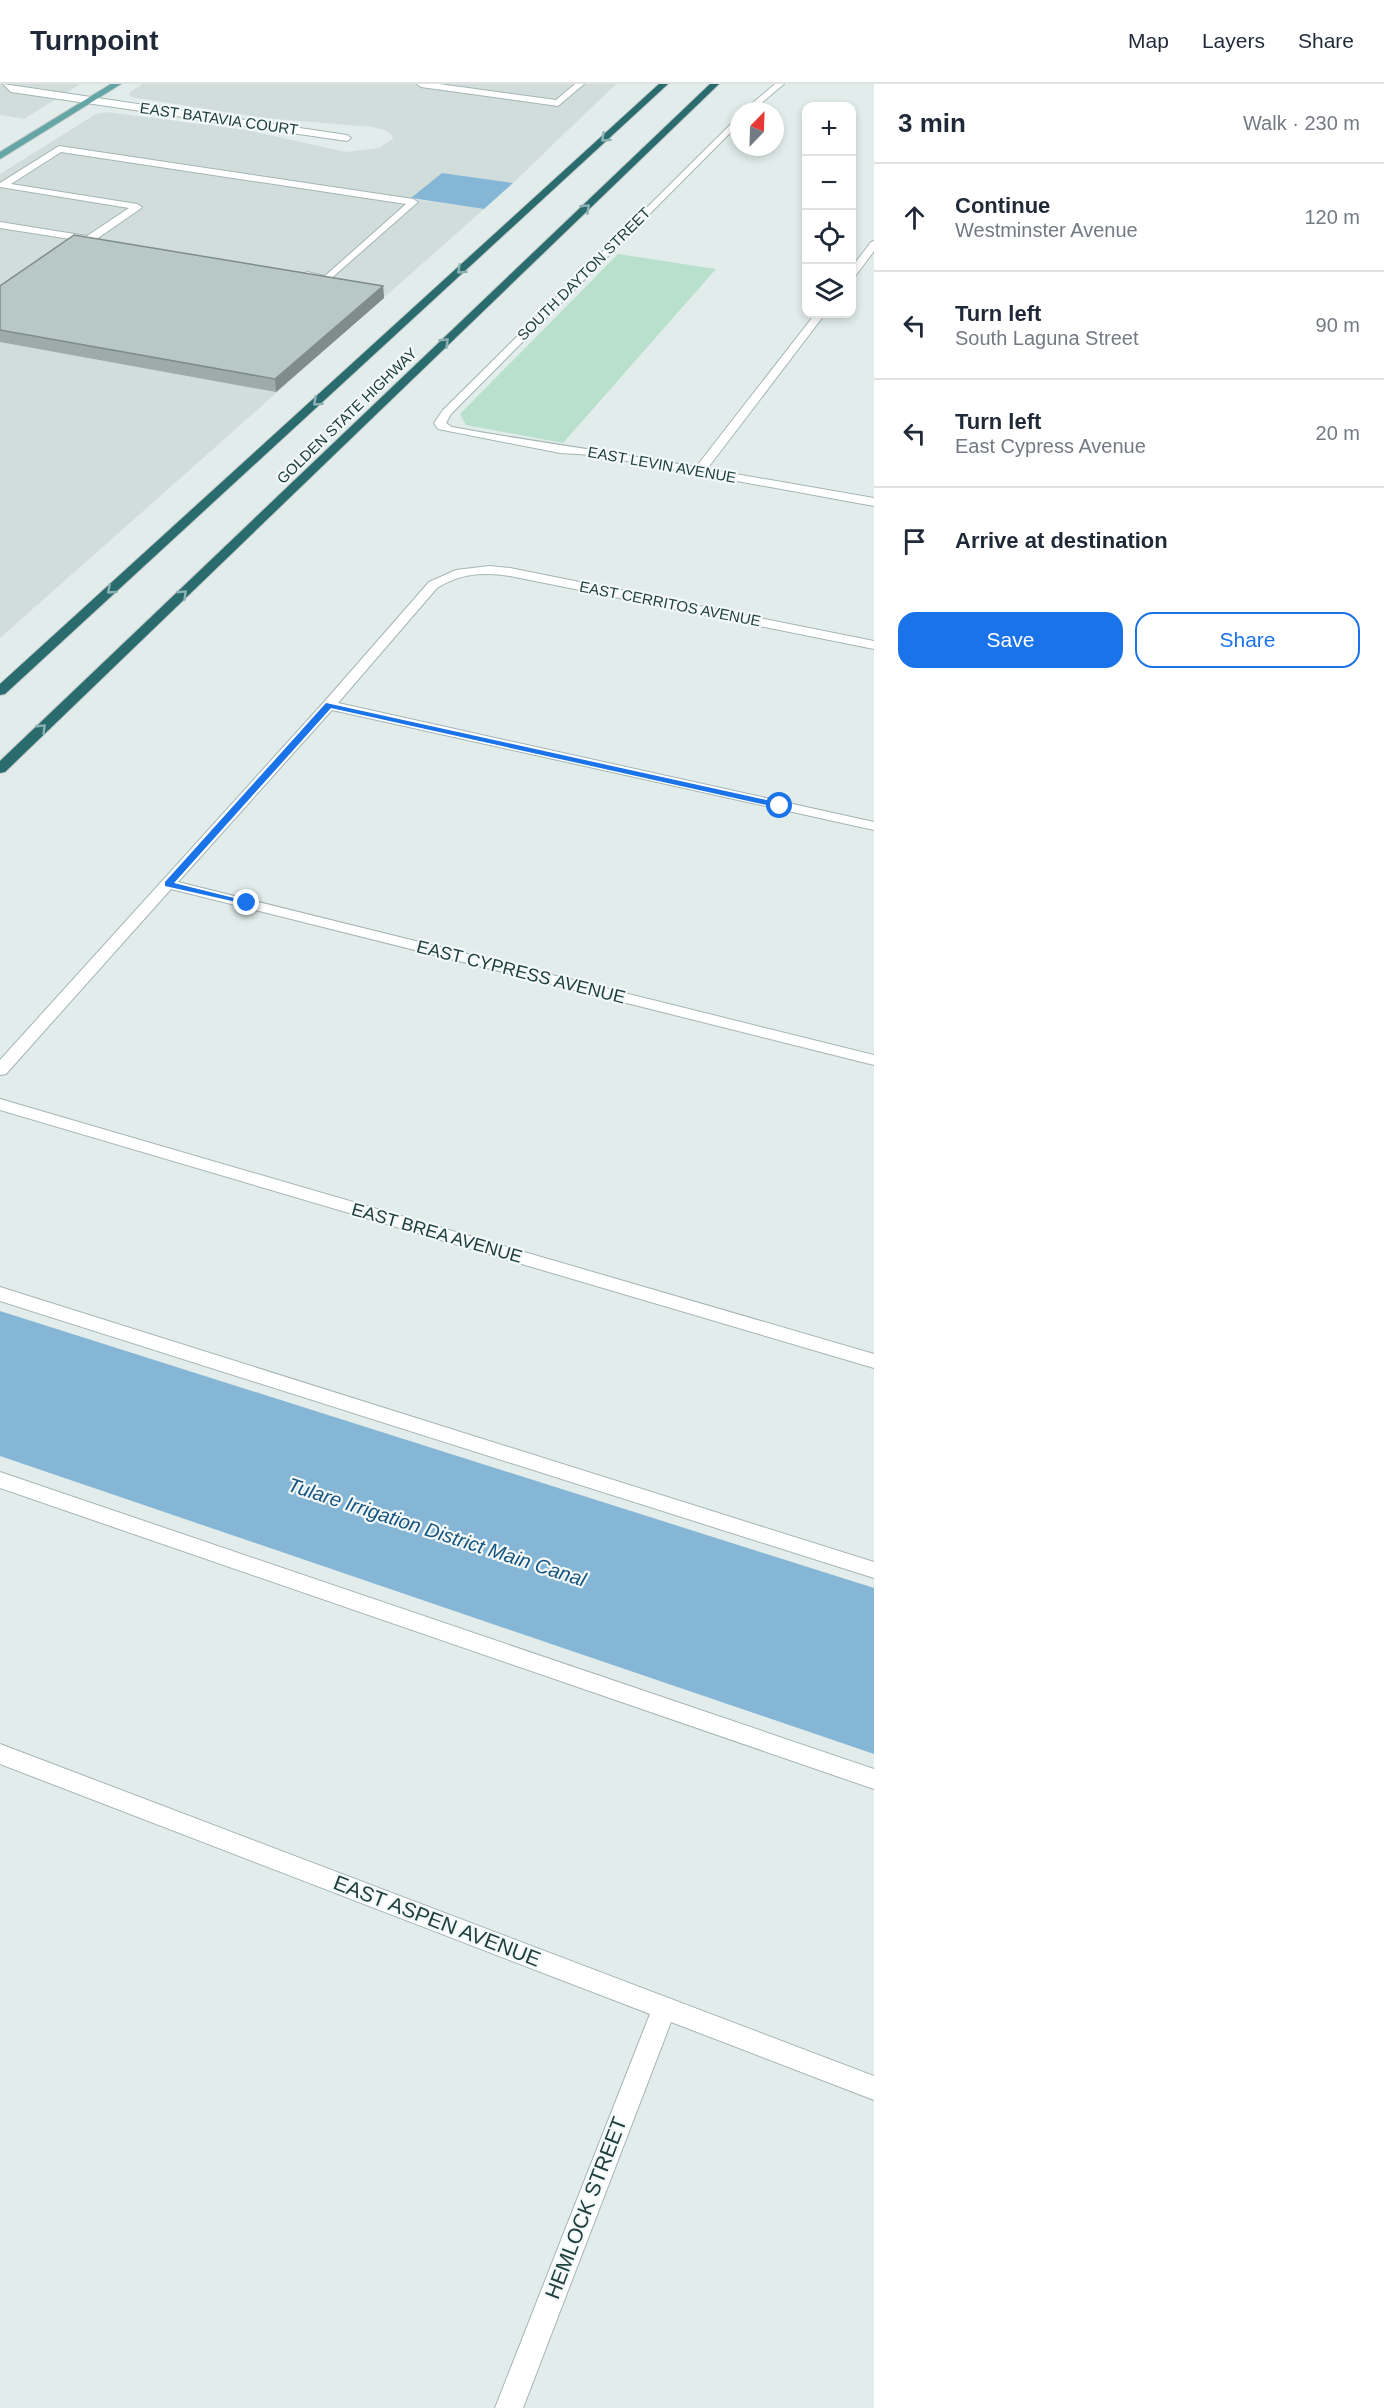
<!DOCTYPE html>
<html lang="en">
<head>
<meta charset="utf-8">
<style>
	body { margin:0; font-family:Arial,sans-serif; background:#f2f2f3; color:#1f2937 }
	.controls { position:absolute; right:18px; top:18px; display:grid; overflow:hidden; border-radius:12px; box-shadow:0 3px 9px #0003 }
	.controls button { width:54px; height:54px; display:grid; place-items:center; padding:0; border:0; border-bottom:2px solid #e0e1e3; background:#fff; color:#1f2937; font:30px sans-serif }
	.compass { position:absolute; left:730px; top:18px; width:54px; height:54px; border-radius:50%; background:#fff; box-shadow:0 3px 9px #0003; rotate:23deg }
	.stop { position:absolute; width:18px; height:18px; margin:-14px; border:4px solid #1a73e8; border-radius:50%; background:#fff }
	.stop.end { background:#1a73e8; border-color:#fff; box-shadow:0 2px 6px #0008 }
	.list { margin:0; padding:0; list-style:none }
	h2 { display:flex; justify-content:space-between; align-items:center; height:78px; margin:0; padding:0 24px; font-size:26px }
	h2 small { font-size:20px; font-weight:400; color:#747a83 }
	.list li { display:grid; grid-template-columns:39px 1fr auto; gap:18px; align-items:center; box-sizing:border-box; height:108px; padding:0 24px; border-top:2px solid #e0e1e3 }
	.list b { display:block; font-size:22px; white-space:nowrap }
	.list p { margin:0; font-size:20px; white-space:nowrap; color:#747a83 }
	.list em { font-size:20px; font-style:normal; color:#747a83 }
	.actions { display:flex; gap:12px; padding:18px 24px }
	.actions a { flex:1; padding:14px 0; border:2px solid #1a73e8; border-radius:18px; text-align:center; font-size:21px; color:#1a73e8 }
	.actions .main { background:#1a73e8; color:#fff }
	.icon { flex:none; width:33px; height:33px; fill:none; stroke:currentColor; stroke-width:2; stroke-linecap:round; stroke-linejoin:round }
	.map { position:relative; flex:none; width:874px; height:2324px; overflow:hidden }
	header { display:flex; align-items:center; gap:36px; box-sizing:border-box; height:84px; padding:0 30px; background:#fff; border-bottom:2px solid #e0e1e3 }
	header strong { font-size:28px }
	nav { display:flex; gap:33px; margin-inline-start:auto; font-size:21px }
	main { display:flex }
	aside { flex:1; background:#fff }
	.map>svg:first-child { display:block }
	.built { fill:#d0dddb }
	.green { fill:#b9e0cd }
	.water { fill:#86b6d6 }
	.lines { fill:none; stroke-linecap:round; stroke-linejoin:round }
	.minor-casing { stroke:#a4b5b4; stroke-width:2 }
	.major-casing { stroke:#c1c9c9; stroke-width:2 }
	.highway-casing { stroke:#c1c9c9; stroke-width:2 }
	.minor { fill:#fff; fill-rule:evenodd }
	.major { fill:#63a6a5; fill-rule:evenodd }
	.highway { fill:#2a6b6e; fill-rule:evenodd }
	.wall { fill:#9daca9 }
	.shaded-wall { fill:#808c8a }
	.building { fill:#b7c8c5; stroke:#808c8a; stroke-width:1.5 }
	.oneway { stroke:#8eb2b3 }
	.route { fill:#1a73e8 }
	.labels { text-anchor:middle; stroke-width:4.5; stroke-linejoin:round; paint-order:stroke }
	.far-street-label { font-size:15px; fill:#203f3f; stroke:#f3f9f8 }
	.street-label { font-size:18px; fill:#203f3f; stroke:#f3f9f8 }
	.water-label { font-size:20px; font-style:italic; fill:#165480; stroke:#f3f9f8 }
	.near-street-label { font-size:21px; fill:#203f3f; stroke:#f3f9f8 }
</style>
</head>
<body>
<header>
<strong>Turnpoint</strong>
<nav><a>Map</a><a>Layers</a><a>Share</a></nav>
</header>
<main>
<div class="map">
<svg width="874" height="2324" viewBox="0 0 874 2324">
	<rect width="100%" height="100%" fill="#e2edeb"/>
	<!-- built -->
	<g class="built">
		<polygon points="0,0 80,0 24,35 0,31"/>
		<polygon points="143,0 616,0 513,99 442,89 412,115 484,125 0,554 0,90 96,30 107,28 246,46 346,68 379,64 393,55 391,50 384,46 373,43 263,34 131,13 129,11 131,7"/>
	</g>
	<!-- green -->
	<polygon class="green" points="618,170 716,185 563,359 466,341 460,330"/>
	<!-- water -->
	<g class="water">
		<polygon points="442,89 513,99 484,125 411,114"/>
		<polygon points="0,1227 874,1504 874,1670 0,1372"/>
	</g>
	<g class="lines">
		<defs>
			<g id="minor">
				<polygon points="3,0 347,51 351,54 347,57 11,8"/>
				<polygon points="417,0 439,0 556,16 575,0 584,0 558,22 421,3"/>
				<polygon points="775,0 784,0 752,27 743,27"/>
				<path d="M 739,32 L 739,40 L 451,330 L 446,339 L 452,343 C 533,358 615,368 696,383 L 815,230 L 825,230 L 707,385 L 874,414 L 874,422 L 594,371 L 560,369 L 438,345 L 434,339 L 443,326 Z"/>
				<polygon points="59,62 413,115 418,118 327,198 302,191 307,188 325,192 406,120 61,68 11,100 137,120 142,123 140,125 98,154 101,156 96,159 0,144 0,138 87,152 129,124 0,103 0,99"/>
				<polygon points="874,157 874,167 856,191 852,192 852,183 871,158"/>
				<path d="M 489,482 L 510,484 L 874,557 L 874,565 L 510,492 C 483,488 461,489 437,504 L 338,619 L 874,738 L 874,746 L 332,626 L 178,798 L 874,971 L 874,981 L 171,805 L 6,990 L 0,991 L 0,976 L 324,618 L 429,498 L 456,486 Z"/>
				<polygon points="0,1015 874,1270 874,1284 0,1026"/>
				<polygon points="0,1203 874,1478 874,1494 0,1217"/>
				<polygon points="0,1388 874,1685 874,1705 0,1404"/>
				<polygon points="0,1660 874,1992 874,2016 671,1938 523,2324 495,2324 650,1930 0,1680"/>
			</g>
			<polygon id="major" points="111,0 121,0 0,75 0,68"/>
			<g id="highway">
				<polygon points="659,0 668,0 5,610 0,611 0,600"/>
				<polygon points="710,0 719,0 5,688 0,689 0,677"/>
			</g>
		</defs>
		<!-- minor casing -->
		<use href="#minor" class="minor-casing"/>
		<!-- major casing -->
		<use href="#major" class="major-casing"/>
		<!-- highway casing -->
		<use href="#highway" class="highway-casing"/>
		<!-- minor -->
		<use href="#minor" class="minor"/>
		<!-- major -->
		<use href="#major" class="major"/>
		<!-- highway -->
		<use href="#highway" class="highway"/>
	</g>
	<!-- wall -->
	<polygon class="wall" points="0,202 383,202 384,214 276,308 0,258"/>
	<!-- shaded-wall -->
	<polygon class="shaded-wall" points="383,202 384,214 276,308 275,295"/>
	<!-- building -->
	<polygon class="building" points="74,151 383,202 275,295 0,246 0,202"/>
	<!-- one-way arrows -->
	<defs><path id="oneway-chevron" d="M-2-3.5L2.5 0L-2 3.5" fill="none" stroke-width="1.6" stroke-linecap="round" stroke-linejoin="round" transform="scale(1.5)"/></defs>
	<g class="oneway">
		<use href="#oneway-chevron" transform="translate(605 54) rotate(138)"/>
		<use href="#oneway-chevron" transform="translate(586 124) rotate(-44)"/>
		<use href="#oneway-chevron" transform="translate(461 186) rotate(138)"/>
		<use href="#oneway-chevron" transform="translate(445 258) rotate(-44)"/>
		<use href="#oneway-chevron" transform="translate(317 318) rotate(138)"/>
		<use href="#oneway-chevron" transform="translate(111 506) rotate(138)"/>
		<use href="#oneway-chevron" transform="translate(183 510) rotate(-44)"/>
		<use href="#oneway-chevron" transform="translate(42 644) rotate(-44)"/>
	</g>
	<!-- route -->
	<polygon class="route" points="326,619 780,719 784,722 780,724 331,624 174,799 250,818 250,821 165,802 165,798"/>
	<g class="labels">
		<!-- far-street labels -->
		<g class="far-street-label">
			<text transform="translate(219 35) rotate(8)" y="5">EAST BATAVIA COURT</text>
			<text transform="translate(584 190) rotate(-45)" y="5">SOUTH DAYTON STREET</text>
			<text transform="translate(347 332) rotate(-44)" y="5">GOLDEN STATE HIGHWAY</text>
			<text transform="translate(662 381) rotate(10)" y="5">EAST LEVIN AVENUE</text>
			<text transform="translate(670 520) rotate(11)" y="5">EAST CERRITOS AVENUE</text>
		</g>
		<!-- street labels -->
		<g class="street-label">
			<text transform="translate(521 888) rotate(14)" y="6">EAST CYPRESS AVENUE</text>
			<text transform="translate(437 1149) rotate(16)" y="6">EAST BREA AVENUE</text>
		</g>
		<!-- water labels -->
		<g class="water-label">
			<text transform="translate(437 1448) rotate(18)" y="7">Tulare Irrigation District Main Canal</text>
		</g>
		<!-- near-street labels -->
		<g class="near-street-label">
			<text transform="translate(437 1837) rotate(21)" y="7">EAST ASPEN AVENUE</text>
			<text transform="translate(586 2124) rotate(-69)" y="7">HEMLOCK STREET</text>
		</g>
	</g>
</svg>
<div class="controls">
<button>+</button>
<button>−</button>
<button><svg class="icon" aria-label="locate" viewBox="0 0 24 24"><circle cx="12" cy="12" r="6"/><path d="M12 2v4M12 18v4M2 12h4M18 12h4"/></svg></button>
<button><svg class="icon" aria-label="layers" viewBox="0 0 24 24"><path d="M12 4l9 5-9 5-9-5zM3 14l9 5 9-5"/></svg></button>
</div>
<svg class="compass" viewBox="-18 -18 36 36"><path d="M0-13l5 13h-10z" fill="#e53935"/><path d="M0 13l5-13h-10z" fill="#747a83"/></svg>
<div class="stop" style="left:780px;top:722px"></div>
<div class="stop end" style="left:247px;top:819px"></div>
</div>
<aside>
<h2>3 min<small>Walk · 230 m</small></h2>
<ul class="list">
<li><svg class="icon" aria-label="ahead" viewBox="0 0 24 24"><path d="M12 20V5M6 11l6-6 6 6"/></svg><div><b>Continue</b><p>Westminster Avenue</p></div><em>120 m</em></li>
<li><svg class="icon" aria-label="left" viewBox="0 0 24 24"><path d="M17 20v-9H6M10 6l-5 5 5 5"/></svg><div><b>Turn left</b><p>South Laguna Street</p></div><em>90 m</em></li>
<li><svg class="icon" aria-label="left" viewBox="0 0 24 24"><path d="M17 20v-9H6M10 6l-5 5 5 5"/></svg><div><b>Turn left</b><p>East Cypress Avenue</p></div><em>20 m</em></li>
<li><svg class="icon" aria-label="arrive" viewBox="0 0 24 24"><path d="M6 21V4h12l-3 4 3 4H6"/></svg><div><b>Arrive at destination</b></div></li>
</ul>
<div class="actions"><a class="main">Save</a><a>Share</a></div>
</aside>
</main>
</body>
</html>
